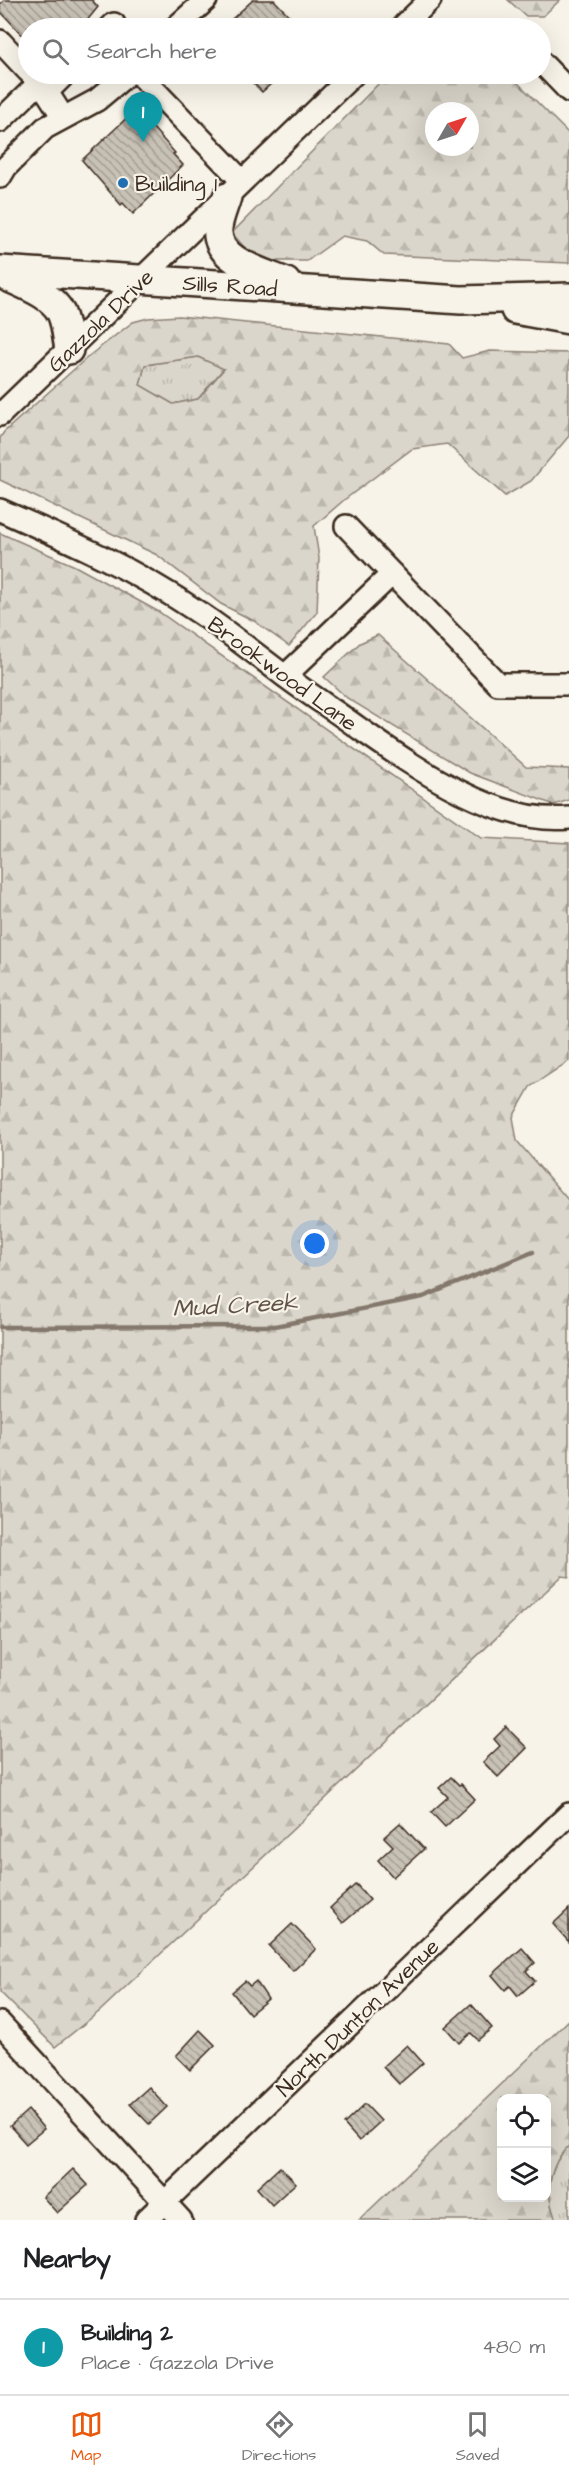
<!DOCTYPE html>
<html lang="en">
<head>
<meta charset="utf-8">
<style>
	body { margin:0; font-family:"Architects Daughter",sans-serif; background:#f2f2f2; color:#202124 }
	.controls { position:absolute; right:18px; bottom:18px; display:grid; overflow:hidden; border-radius:12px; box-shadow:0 6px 24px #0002 }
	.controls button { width:54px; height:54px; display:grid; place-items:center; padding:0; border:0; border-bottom:2px solid #e0e0e0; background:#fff; color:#202124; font:30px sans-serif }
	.compass { position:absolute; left:425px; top:102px; width:54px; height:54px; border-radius:50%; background:#fff; box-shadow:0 6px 24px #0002; rotate:51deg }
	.you { position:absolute; left:315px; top:1244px; width:21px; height:21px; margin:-15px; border:4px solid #fff; border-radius:50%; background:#1a73e8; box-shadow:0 0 0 9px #1a73e833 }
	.badge { display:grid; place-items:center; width:39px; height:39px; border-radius:50%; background:#ea580c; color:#fff; font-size:20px; font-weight:700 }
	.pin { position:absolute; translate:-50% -50px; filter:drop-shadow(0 2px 3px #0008) }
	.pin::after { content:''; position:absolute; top:32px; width:21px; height:18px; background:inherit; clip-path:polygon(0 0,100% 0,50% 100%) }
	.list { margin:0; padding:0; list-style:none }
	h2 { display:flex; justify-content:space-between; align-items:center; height:78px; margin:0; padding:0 24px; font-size:26px }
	h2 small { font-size:20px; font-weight:400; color:#757577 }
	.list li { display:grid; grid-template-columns:39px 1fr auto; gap:18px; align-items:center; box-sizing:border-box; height:96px; padding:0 24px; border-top:2px solid #e0e0e0 }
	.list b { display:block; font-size:22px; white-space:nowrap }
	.list p { margin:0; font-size:20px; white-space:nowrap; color:#757577 }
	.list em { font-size:20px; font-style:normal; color:#757577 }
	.icon { flex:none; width:33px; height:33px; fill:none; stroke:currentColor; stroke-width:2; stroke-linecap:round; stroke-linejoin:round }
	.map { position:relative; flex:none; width:569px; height:2220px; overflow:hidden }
	.search { position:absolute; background:#fff; box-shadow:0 6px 24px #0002; left:18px; right:18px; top:18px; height:66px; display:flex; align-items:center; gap:15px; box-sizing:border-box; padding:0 21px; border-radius:33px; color:#757577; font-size:22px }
	.sheet { height:174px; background:#fff }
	nav { display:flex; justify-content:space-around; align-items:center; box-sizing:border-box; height:84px; border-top:2px solid #e0e0e0; background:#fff; font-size:16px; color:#757577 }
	nav a { display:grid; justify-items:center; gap:3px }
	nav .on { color:#ea580c }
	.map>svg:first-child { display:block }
	.grass { fill:url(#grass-tufts); stroke:#8b8074; stroke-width:1.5 }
	.forest { fill:url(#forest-firs); stroke:#8b8074; stroke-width:1.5; fill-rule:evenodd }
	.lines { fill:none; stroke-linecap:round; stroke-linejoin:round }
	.stream { stroke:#84786c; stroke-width:4.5 }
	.building { fill:url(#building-back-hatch); stroke:#3b2a1e; stroke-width:1.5 }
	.minor-casing { stroke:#3b2a1e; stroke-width:26 }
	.major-casing { stroke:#3b2a1e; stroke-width:32 }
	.minor { stroke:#f7f3e8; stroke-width:21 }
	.major { stroke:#f7f3e8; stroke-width:27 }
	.poi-dot { fill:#1f6fb2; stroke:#f7f3e8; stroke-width:2 }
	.labels { text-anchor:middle; stroke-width:4.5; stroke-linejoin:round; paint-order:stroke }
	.poi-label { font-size:22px; fill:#3b2a1e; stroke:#f7f3e8; text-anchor:start }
	.street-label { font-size:22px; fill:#3b2a1e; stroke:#f7f3e8 }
	.water-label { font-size:24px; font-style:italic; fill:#5f5145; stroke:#f7f3e8 }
</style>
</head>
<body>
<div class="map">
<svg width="569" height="2220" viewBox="0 0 569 2220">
	<defs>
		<pattern id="grass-tufts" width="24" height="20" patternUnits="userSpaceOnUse" patternTransform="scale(1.5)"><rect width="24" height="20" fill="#dbd6cb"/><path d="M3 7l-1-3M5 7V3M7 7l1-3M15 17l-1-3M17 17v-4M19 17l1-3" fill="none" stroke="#bdb8ae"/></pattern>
		<pattern id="forest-firs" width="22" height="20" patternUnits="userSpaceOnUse" patternTransform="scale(1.5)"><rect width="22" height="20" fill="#dbd6cb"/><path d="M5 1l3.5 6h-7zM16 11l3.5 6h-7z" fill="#bdb8ae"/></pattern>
		<pattern id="building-back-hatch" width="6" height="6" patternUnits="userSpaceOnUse" patternTransform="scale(1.5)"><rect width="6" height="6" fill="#c8c1b6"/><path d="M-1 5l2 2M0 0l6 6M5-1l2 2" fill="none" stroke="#a49d93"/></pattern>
	</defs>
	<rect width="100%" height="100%" fill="#f7f3e8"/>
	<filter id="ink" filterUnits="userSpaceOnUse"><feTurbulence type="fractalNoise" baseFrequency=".0167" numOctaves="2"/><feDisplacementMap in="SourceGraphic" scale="12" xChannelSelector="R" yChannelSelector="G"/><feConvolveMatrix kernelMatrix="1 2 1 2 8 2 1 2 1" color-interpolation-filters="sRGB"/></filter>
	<g filter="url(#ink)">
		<!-- grass -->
		<g class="grass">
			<polygon points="198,357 224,368 198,399 173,404 140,385 145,365"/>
			<path d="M 569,2146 L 569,2220 L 556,2220 C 547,2199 547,2181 557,2161 C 561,2155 563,2150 569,2146 Z"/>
		</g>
		<!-- forest -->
		<g class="forest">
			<polygon points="508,0 560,0 543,16 526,16"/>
			<path d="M 388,74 L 509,74 L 569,134 L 569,263 L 384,255 L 367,241 L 342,236 L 307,261 L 256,261 L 232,233 ZM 434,111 L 470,111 L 470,147 L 434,147 Z"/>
			<path d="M 179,316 L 449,344 L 462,358 L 490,351 L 569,353 L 569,436 L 531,481 L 505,496 L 447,444 L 412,449 L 344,500 L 314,526 L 319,558 L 317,612 L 289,646 L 254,621 L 221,604 L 157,555 L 0,480 L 0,438 L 4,432 L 90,355 L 133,322 L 148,318 ZM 198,357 L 224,369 L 198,399 L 173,404 L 140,385 L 145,365 Z"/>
			<polygon points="0,533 75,566 159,612 481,838 569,843 569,1061 530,1087 513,1117 517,1141 569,1201 569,1577 562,1576 100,2011 55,2047 0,1992"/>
			<polygon points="378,635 526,767 569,769 569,800 554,805 470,773 347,698 324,677 360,643"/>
			<path d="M 569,2020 L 569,2146 C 563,2150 561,2155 557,2161 C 547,2181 547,2199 556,2220 L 359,2220 ZM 502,2098 L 546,2098 L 546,2198 L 502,2198 Z"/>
		</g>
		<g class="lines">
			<!-- stream -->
			<polyline class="stream" points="0,1327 275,1326 423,1297 533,1252"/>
		</g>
		<!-- building -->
		<g class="building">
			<polygon points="5,0 92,0 98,7 81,28 28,28 28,41 0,11 0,4"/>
			<polygon points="253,0 274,0 301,28 222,28"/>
			<polygon points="244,74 282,74 262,92"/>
			<polygon points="133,112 143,123 146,120 175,153 173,154 183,165 133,214 123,203 121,205 82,160"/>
			<polygon points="506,1727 527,1748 498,1777 483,1762 500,1746 494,1739"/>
			<polygon points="451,1777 459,1785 461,1784 475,1799 445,1827 431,1812 448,1797 439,1788"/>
			<polygon points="400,1823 424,1849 393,1877 378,1860 393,1846 384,1837"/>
			<polygon points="356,1884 370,1900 343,1923 330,1908"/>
			<polygon points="569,1909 569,1942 553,1924"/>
			<polygon points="292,1924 316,1949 293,1971 269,1946"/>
			<polygon points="522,1948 535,1963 526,1971 535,1981 518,1996 510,1986 505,1990 492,1975"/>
			<polygon points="245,1981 250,1986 256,1981 268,1999 250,2014 232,1992"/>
			<polygon points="471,2004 492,2028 478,2040 471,2033 459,2043 445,2027"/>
			<polygon points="200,2030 215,2045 190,2070 176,2056"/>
			<polygon points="407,2045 423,2063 399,2084 383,2067"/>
			<polygon points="149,2087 167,2107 149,2124 130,2104"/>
			<polygon points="365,2104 381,2121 359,2141 344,2124"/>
			<polygon points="28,2110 44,2129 26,2144 10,2126"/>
			<polygon points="280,2167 296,2183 272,2205 257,2188"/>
			<polygon points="73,2169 88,2185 57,2213 43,2197"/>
		</g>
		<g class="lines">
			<defs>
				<g id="minor">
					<polyline points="110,28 114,24"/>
					<polyline points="175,28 206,0"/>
					<polyline points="401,28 430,0"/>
					<polyline points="0,41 28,71"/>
					<polyline points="540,61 569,91"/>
					<polyline points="31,74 47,92 63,117"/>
					<polyline points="139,74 242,181"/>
					<polyline points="47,92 65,74"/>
					<polyline points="0,121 40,82"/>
					<polyline points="0,177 6,167 45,128 97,100 128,74"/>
					<polyline points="0,415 354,74"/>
					<path d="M 0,510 C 68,540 136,570 198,612 C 227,631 254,653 282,674 C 307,693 334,710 360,729 C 416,768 496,825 569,818"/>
					<polyline points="346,526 498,684 569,684"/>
					<polyline points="285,676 392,574"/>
					<polyline points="0,2023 181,2220"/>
					<polyline points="146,2220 569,1814"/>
				</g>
				<g id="major">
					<path d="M 227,197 C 224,207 219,218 218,228 C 214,261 263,272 286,282"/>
					<polyline points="0,270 461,300 569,297"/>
					<path d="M 1,274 C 20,284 51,293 61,313 C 66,324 67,338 69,350"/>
					<polyline points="515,310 569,320"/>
				</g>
			</defs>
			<!-- minor casing -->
			<use href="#minor" class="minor-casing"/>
			<!-- major casing -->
			<use href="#major" class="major-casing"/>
			<!-- minor -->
			<use href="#minor" class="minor"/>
			<!-- major -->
			<use href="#major" class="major"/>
		</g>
	</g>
	<!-- markers -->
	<circle class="poi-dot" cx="123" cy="183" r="6"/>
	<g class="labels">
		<!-- poi labels -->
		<g class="poi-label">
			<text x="135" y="191">Building 1</text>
		</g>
		<!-- street labels -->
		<g class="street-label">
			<text transform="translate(230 285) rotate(4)" y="8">Sills Road</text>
			<text transform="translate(100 320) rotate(-44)" y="8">Gazzola Drive</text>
			<text transform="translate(283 673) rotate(36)" y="8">Brookwood Lane</text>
			<text transform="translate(357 2017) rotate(-44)" y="8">North Dunton Avenue</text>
		</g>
		<!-- water labels -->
		<g class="water-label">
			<text transform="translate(235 1305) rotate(-3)" y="8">Mud Creek</text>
		</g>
	</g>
</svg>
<div class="controls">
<button><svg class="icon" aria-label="locate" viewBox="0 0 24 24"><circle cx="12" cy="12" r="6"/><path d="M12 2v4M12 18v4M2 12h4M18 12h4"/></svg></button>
<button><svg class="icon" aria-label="layers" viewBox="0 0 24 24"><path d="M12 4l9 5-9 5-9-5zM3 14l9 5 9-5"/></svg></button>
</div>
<svg class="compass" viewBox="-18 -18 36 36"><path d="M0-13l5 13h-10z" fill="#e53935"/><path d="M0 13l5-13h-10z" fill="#757577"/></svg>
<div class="you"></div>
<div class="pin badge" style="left:143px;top:142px;background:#0f9aa8">1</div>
<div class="search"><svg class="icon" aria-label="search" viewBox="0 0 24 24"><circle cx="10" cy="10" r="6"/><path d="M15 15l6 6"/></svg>Search here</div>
</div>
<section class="sheet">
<h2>Nearby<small></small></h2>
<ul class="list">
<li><span class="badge" style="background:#0f9aa8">1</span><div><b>Building 2</b><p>Place · Gazzola Drive</p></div><em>480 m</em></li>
</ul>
</section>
<nav>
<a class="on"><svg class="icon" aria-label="map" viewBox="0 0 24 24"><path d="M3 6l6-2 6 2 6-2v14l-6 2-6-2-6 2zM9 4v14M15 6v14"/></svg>Map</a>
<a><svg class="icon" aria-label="directions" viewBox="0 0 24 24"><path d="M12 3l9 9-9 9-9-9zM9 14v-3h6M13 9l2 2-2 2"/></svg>Directions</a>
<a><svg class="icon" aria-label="saved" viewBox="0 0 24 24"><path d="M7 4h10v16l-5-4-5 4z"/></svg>Saved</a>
</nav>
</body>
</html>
